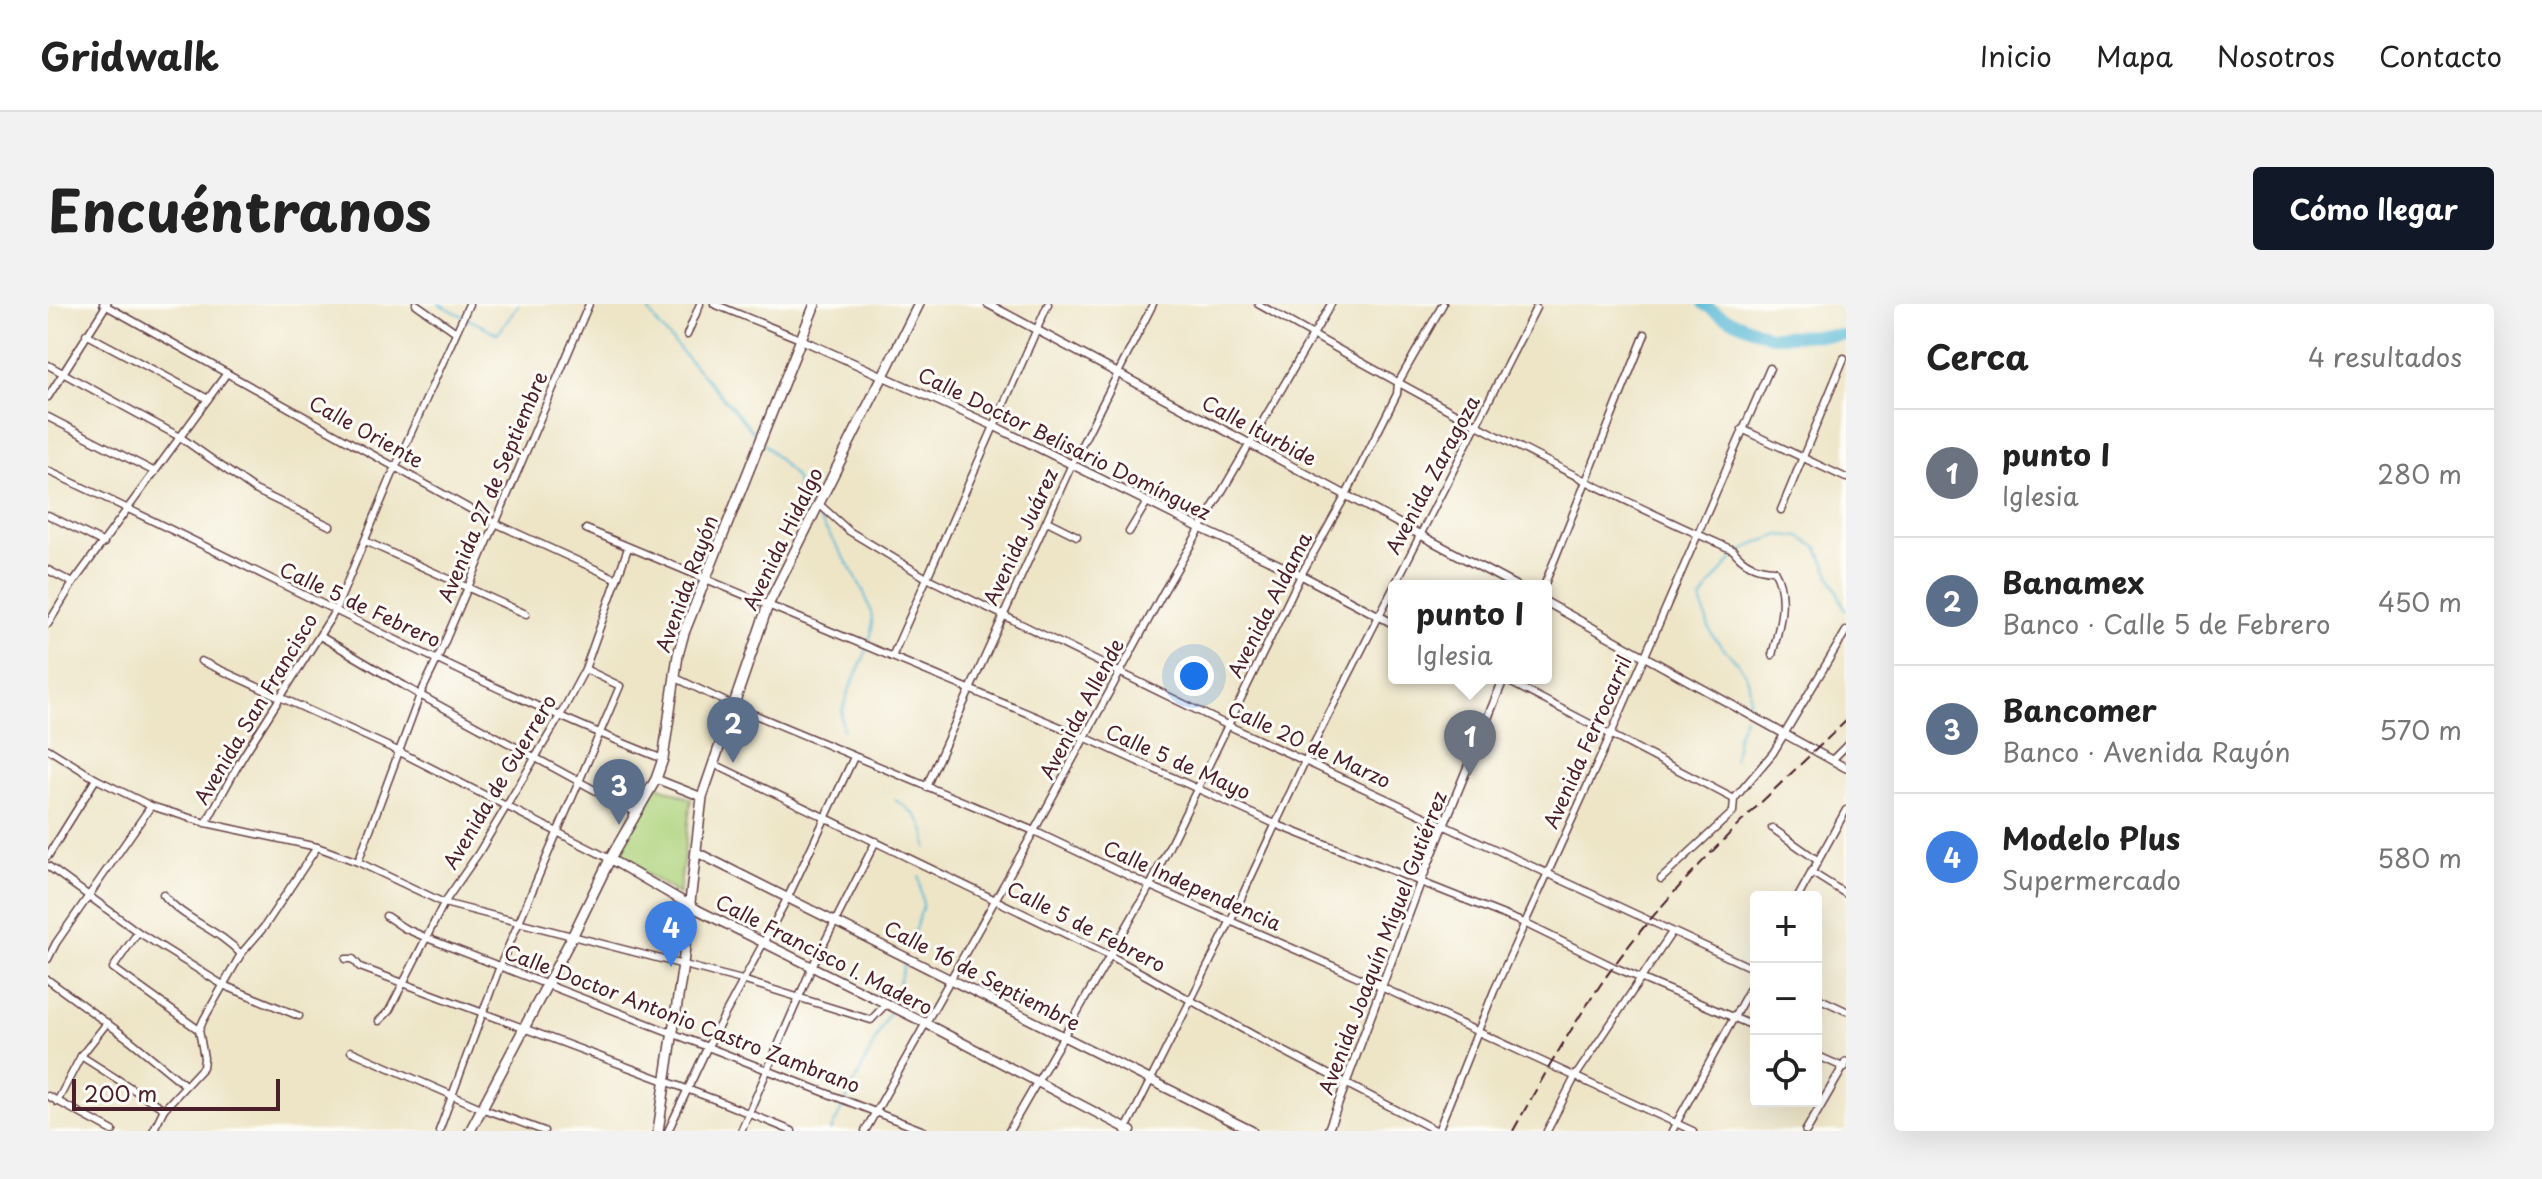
<!DOCTYPE html>
<html lang="es">
<head>
<meta charset="utf-8">
<style>
	body { margin:0; font-family:"Playpen Sans",sans-serif; background:#f2f2f2; color:#222 }
	.controls { position:absolute; right:24px; bottom:24px; display:grid; overflow:hidden; border-radius:8px; box-shadow:0 8px 32px #0002 }
	.controls button { width:72px; height:72px; display:grid; place-items:center; padding:0; border:0; border-bottom:2px solid #e0e0e0; background:#fff; color:#222; font:40px sans-serif }
	.scale { position:absolute; left:24px; bottom:20px; width:208px; box-sizing:border-box; padding-left:8px; border:4px solid #4a1f2b; border-top:0; font-size:22px; line-height:28px; white-space:nowrap; color:#4a1f2b; -webkit-text-stroke:6px #fdfcf7; paint-order:stroke }
	.you { position:absolute; left:1146px; top:372px; width:28px; height:28px; margin:-20px; border:6px solid #fff; border-radius:50%; background:#1a73e8; box-shadow:0 0 0 12px #1a73e833 }
	.badge { display:grid; place-items:center; width:52px; height:52px; border-radius:50%; background:#111827; color:#fff; font-size:26px; font-weight:700 }
	.pin { position:absolute; translate:-50% -66px; filter:drop-shadow(0 2px 4px #0008) }
	.pin::after { content:''; position:absolute; top:42px; width:28px; height:24px; background:inherit; clip-path:polygon(0 0,100% 0,50% 100%) }
	.popup { position:absolute; left:1340px; top:276px; width:164px; height:104px; box-sizing:border-box; display:grid; place-content:center; border-radius:8px; background:#fff; filter:drop-shadow(0 2px 6px #0005); font-size:26px; white-space:nowrap; color:#767676 }
	.popup b { font-size:30px; color:#222 }
	.popup::after { content:''; position:absolute; left:50%; top:100%; margin-left:-16px; border:16px solid transparent; border-top-color:#fff }
	.list { margin:0; padding:0; list-style:none }
	h2 { display:flex; justify-content:space-between; align-items:center; height:104px; margin:0; padding:0 32px; font-size:34px }
	h2 small { font-size:26px; font-weight:400; color:#767676 }
	.list li { display:grid; grid-template-columns:52px 1fr auto; gap:24px; align-items:center; box-sizing:border-box; height:128px; padding:0 32px; border-top:2px solid #e0e0e0 }
	.list b { display:block; font-size:30px; white-space:nowrap }
	.list p { margin:0; font-size:26px; white-space:nowrap; color:#767676 }
	.list em { font-size:26px; font-style:normal; color:#767676 }
	.icon { flex:none; width:44px; height:44px; fill:none; stroke:currentColor; stroke-width:2; stroke-linecap:round; stroke-linejoin:round }
	.map { position:relative; flex:none; width:1798px; height:827px; overflow:hidden; border-radius:8px }
	header { display:flex; align-items:center; gap:48px; box-sizing:border-box; height:112px; padding:0 40px; background:#fff; border-bottom:2px solid #e0e0e0 }
	header strong { font-size:38px }
	nav { display:flex; gap:44px; margin-inline-start:auto; font-size:28px }
	.intro { display:flex; align-items:center; justify-content:space-between; box-sizing:border-box; height:192px; padding:0 48px }
	h1 { margin:0; font-size:56px }
	.button { padding:20px 36px; border-radius:8px; background:#111827; color:#fff; font-size:28px; font-weight:700 }
	main { display:flex; gap:48px; padding:0 48px }
	aside { flex:1; background:#fff; border-radius:8px; box-shadow:0 8px 32px #0002 }
	.map>svg:first-child { display:block }
	.green { fill:#afd37d; stroke:#7c7954; stroke-width:2 }
	.lines { fill:none; stroke-linecap:round; stroke-linejoin:round }
	.stream { stroke:#56b7d5; stroke-width:2 }
	.river { stroke:#56b7d5; stroke-width:12 }
	.minor-casing { stroke:#633d42; stroke-width:9 }
	.tertiary-casing { stroke:#633d42; stroke-width:10 }
	.secondary-casing { stroke:#633d42; stroke-width:11 }
	.primary-casing { stroke:#633d42; stroke-width:12 }
	.minor { stroke:#fff; stroke-width:6 }
	.tertiary { stroke:#fff; stroke-width:7 }
	.secondary { stroke:#fff; stroke-width:8 }
	.primary { stroke:#fff; stroke-width:9 }
	.rail { stroke:#4a1f2b; stroke-width:2; stroke-dasharray:12 6; stroke-linecap:butt }
	.labels { text-anchor:middle; stroke-width:6; stroke-linejoin:round; paint-order:stroke }
	.street-label { font-size:20px; fill:#4a1f2b; stroke:#fdfcf7 }
</style>
</head>
<body>
<header>
<strong>Gridwalk</strong>
<nav><a>Inicio</a><a>Mapa</a><a>Nosotros</a><a>Contacto</a></nav>
</header>
<div class="intro"><h1>Encuéntranos</h1><a class="button">Cómo llegar</a></div>
<main>
<div class="map">
<svg width="1798" height="827" viewBox="0 0 1798 827">
	<rect width="100%" height="100%" fill="#fdfcf7"/>
	<filter id="ink" filterUnits="userSpaceOnUse"><feTurbulence type="fractalNoise" baseFrequency=".0125" numOctaves="2"/><feDisplacementMap in="SourceGraphic" scale="16" xChannelSelector="R" yChannelSelector="G"/><feConvolveMatrix kernelMatrix="1 2 1 2 8 2 1 2 1" color-interpolation-filters="sRGB"/></filter>
	<filter id="wash" filterUnits="userSpaceOnUse"><feTurbulence type="fractalNoise" baseFrequency=".006" numOctaves="4" result="noise"/><feDisplacementMap in="SourceGraphic" scale="32" xChannelSelector="R" yChannelSelector="G"/><feGaussianBlur stdDeviation="1.8" result="paint"/><feColorMatrix in="noise" values="0 0 0 0 0 0 0 0 0 0 0 0 0 0 0 0 0 1.4 0 .05"/><feComposite in="paint" operator="in"/></filter>
	<g filter="url(#wash)">
		<rect width="100%" height="100%" fill="#eee5c7"/>
		<!-- green -->
		<polygon class="green" points="607,481 643,495 631,590 568,551"/>
		<g class="lines">
			<!-- stream -->
			<g class="stream">
				<polyline points="391,0 450,30 471,0"/>
				<polyline points="596,0 611,22 709,132"/>
				<polyline points="716,140 747,173 753,198 765,206"/>
				<path d="M 769,212 C 784,236 822,287 824,315 C 827,354 786,392 795,426"/>
				<polyline points="1691,250 1708,239 1733,231 1752,233 1770,244 1798,307"/>
				<path d="M 1686,253 L 1664,279 L 1653,296 C 1657,307 1659,323 1665,332 C 1683,357 1709,365 1700,401"/>
				<polyline points="1686,456 1690,430 1697,412"/>
				<path d="M 847,496 C 867,508 879,518 879,544"/>
				<polyline points="866,628 875,602 871,572"/>
				<polyline points="845,698 857,658"/>
				<polyline points="783,827 843,704"/>
			</g>
			<!-- river -->
			<polyline class="river" points="1655,0 1674,12 1721,32 1798,31"/>
		</g>
	</g>
	<g filter="url(#ink)">
		<g class="lines">
			<defs>
				<g id="minor">
					<polyline points="55,0 447,219 569,275"/>
					<polyline points="368,0 408,28"/>
					<polyline points="666,0 752,35"/>
					<path d="M 1210,0 C 1365,88 1521,174 1685,246 C 1696,260 1708,265 1726,266 C 1741,291 1731,325 1724,351"/>
					<polyline points="38,30 160,95"/>
					<polyline points="639,31 652,0"/>
					<polyline points="0,61 132,133 207,186 282,222"/>
					<polyline points="0,93 59,0"/>
					<polyline points="0,113 107,168"/>
					<polyline points="1694,125 1798,174"/>
					<path d="M 0,167 C 206,262 404,372 615,455"/>
					<polyline points="771,200 801,227 877,273 1179,421 1708,666"/>
					<polyline points="1733,206 1796,54"/>
					<polyline points="0,211 56,239"/>
					<polyline points="999,217 1029,232"/>
					<polyline points="538,225 1036,433 1227,520 1476,619 1566,663 1708,723"/>
					<polyline points="1081,228 1099,198"/>
					<polyline points="317,237 478,310"/>
					<polyline points="0,266 25,279"/>
					<polyline points="1496,282 1597,30"/>
					<polyline points="0,320 25,279 179,69"/>
					<polyline points="272,332 372,391 587,508"/>
					<polyline points="844,353 1000,0"/>
					<polyline points="153,357 350,447 562,555"/>
					<polyline points="626,373 686,402 986,527 1102,582 1333,683 1645,827"/>
					<polyline points="1456,375 1686,495"/>
					<polyline points="0,445 48,475 103,502 158,519 269,543 310,558 396,599 694,676 823,716 838,700"/>
					<polyline points="1784,456 1798,442"/>
					<polyline points="666,460 1061,651 1209,733 1389,827"/>
					<polyline points="878,483 1024,160 1105,0"/>
					<polyline points="158,519 194,454 287,307 348,162 421,0"/>
					<polyline points="1724,524 1769,556"/>
					<polyline points="0,552 48,475"/>
					<polyline points="310,558 372,391 389,356 541,0"/>
					<polyline points="0,562 90,628 175,681 251,712"/>
					<polyline points="1763,568 1798,590"/>
					<polyline points="1613,575 1685,508 1686,495 1725,449 1798,327"/>
					<path d="M 115,590 C 135,616 169,624 193,650"/>
					<polyline points="1750,593 1798,506"/>
					<polyline points="338,612 356,624 379,634 876,827"/>
					<polyline points="90,628 65,664 151,726"/>
					<polyline points="0,655 8,639 103,502"/>
					<polyline points="298,655 305,655 312,663 668,796 744,827"/>
					<polyline points="0,676 82,736 137,781"/>
					<polyline points="1768,693 1798,707"/>
					<polyline points="331,717 341,707 396,599 430,550 512,412 537,365 580,244"/>
					<polyline points="303,747 433,804 496,827"/>
					<polyline points="1768,751 1797,764"/>
					<polyline points="33,752 116,805"/>
					<polyline points="0,792 65,827"/>
					<polyline points="9,798 33,752 59,719"/>
					<polyline points="105,827 116,805 155,763 156,754 151,726 156,715 193,650 216,623 269,543"/>
					<polyline points="391,827 452,662 572,382 537,365"/>
					<polyline points="620,827 660,742 740,593 806,453"/>
					<polyline points="693,827 764,663 828,537"/>
					<polyline points="817,827 986,527 1116,287 1283,0"/>
					<polyline points="961,827 1102,582 1253,271 1298,191 1349,90 1350,79 1395,0"/>
					<polyline points="1077,827 1182,618 1257,457 1488,4"/>
					<polyline points="1390,827 1446,687 1563,430 1722,64"/>
					<polyline points="1499,827 1527,773 1624,628"/>
					<polyline points="1624,827 1708,673"/>
				</g>
				<g id="tertiary">
					<polyline points="940,0 1468,282"/>
					<polyline points="752,35 946,122 1152,224 1253,271 1346,320"/>
					<polyline points="1498,298 1798,464"/>
					<polyline points="608,475 654,493"/>
					<polyline points="1280,827 1373,577 1456,374"/>
					<polyline points="1758,827 1798,758"/>
				</g>
				<g id="secondary">
					<polyline points="648,548 1204,827"/>
					<polyline points="562,555 650,606 877,719 1083,827"/>
				</g>
				<g id="primary">
					<polyline points="422,827 524,633 562,555 608,475 615,455 630,351 636,329 767,0"/>
					<polyline points="610,827 635,660 654,493 720,301 871,0"/>
				</g>
			</defs>
			<!-- minor casing -->
			<use href="#minor" class="minor-casing"/>
			<!-- tertiary casing -->
			<use href="#tertiary" class="tertiary-casing"/>
			<!-- secondary casing -->
			<use href="#secondary" class="secondary-casing"/>
			<!-- primary casing -->
			<use href="#primary" class="primary-casing"/>
			<!-- minor -->
			<use href="#minor" class="minor"/>
			<!-- tertiary -->
			<use href="#tertiary" class="tertiary"/>
			<!-- secondary -->
			<use href="#secondary" class="secondary"/>
			<!-- primary -->
			<use href="#primary" class="primary"/>
			<!-- rail -->
			<path class="rail" d="M 1465,827 C 1505,755 1547,680 1601,617 C 1661,546 1731,481 1798,417"/>
		</g>
	</g>
	<g class="labels">
		<!-- street labels -->
		<g class="street-label">
			<text transform="translate(1211 127) rotate(28)" y="7">Calle Iturbide</text>
			<text transform="translate(318 128) rotate(29)" y="7">Calle Oriente</text>
			<text transform="translate(1016 140) rotate(26)" y="7">Calle Doctor Belisario Domínguez</text>
			<text transform="translate(1385 171) rotate(-62)" y="7">Avenida Zaragoza</text>
			<text transform="translate(445 183) rotate(-67)" y="7">Avenida 27 de Septiembre</text>
			<text transform="translate(973 233) rotate(-65)" y="7">Avenida Juárez</text>
			<text transform="translate(735 235) rotate(-64)" y="7">Avenida Hidalgo</text>
			<text transform="translate(639 280) rotate(-70)" y="7">Avenida Rayón</text>
			<text transform="translate(312 301) rotate(25)" y="7">Calle 5 de Febrero</text>
			<text transform="translate(1222 301) rotate(-63)" y="7">Avenida Aldama</text>
			<text transform="translate(208 405) rotate(-59)" y="7">Avenida San Francisco</text>
			<text transform="translate(1034 405) rotate(-62)" y="7">Avenida Allende</text>
			<text transform="translate(1540 438) rotate(-66)" y="7">Avenida Ferrocarril</text>
			<text transform="translate(1261 441) rotate(25)" y="7">Calle 20 de Marzo</text>
			<text transform="translate(1130 458) rotate(24)" y="7">Calle 5 de Mayo</text>
			<text transform="translate(452 478) rotate(-59)" y="7">Avenida de Guerrero</text>
			<text transform="translate(1144 582) rotate(24)" y="7">Calle Independencia</text>
			<text transform="translate(1038 623) rotate(27)" y="7">Calle 5 de Febrero</text>
			<text transform="translate(1335 639) rotate(-69)" y="7">Avenida Joaquín Miguel Gutiérrez</text>
			<text transform="translate(776 651) rotate(27)" y="7">Calle Francisco I. Madero</text>
			<text transform="translate(934 672) rotate(27)" y="7">Calle 16 de Septiembre</text>
			<text transform="translate(634 715) rotate(21)" y="7">Calle Doctor Antonio Castro Zambrano</text>
		</g>
	</g>
</svg>
<div class="controls">
<button>+</button>
<button>−</button>
<button><svg class="icon" aria-label="locate" viewBox="0 0 24 24"><circle cx="12" cy="12" r="6"/><path d="M12 2v4M12 18v4M2 12h4M18 12h4"/></svg></button>
</div>
<div class="scale">200 m</div>
<div class="you"></div>
<div class="pin badge" style="left:1422px;top:472px;background:#6b7280">1</div>
<div class="popup"><b>punto I</b>Iglesia</div>
<div class="pin badge" style="left:685px;top:459px;background:#5c6f8a">2</div>
<div class="pin badge" style="left:571px;top:521px;background:#5c6f8a">3</div>
<div class="pin badge" style="left:623px;top:663px;background:#3f7fe0">4</div>
</div>
<aside>
<h2>Cerca<small>4 resultados</small></h2>
<ul class="list">
<li><span class="badge" style="background:#6b7280">1</span><div><b>punto I</b><p>Iglesia</p></div><em>280 m</em></li>
<li><span class="badge" style="background:#5c6f8a">2</span><div><b>Banamex</b><p>Banco · Calle 5 de Febrero</p></div><em>450 m</em></li>
<li><span class="badge" style="background:#5c6f8a">3</span><div><b>Bancomer</b><p>Banco · Avenida Rayón</p></div><em>570 m</em></li>
<li><span class="badge" style="background:#3f7fe0">4</span><div><b>Modelo Plus</b><p>Supermercado</p></div><em>580 m</em></li>
</ul>
</aside>
</main>
</body>
</html>
